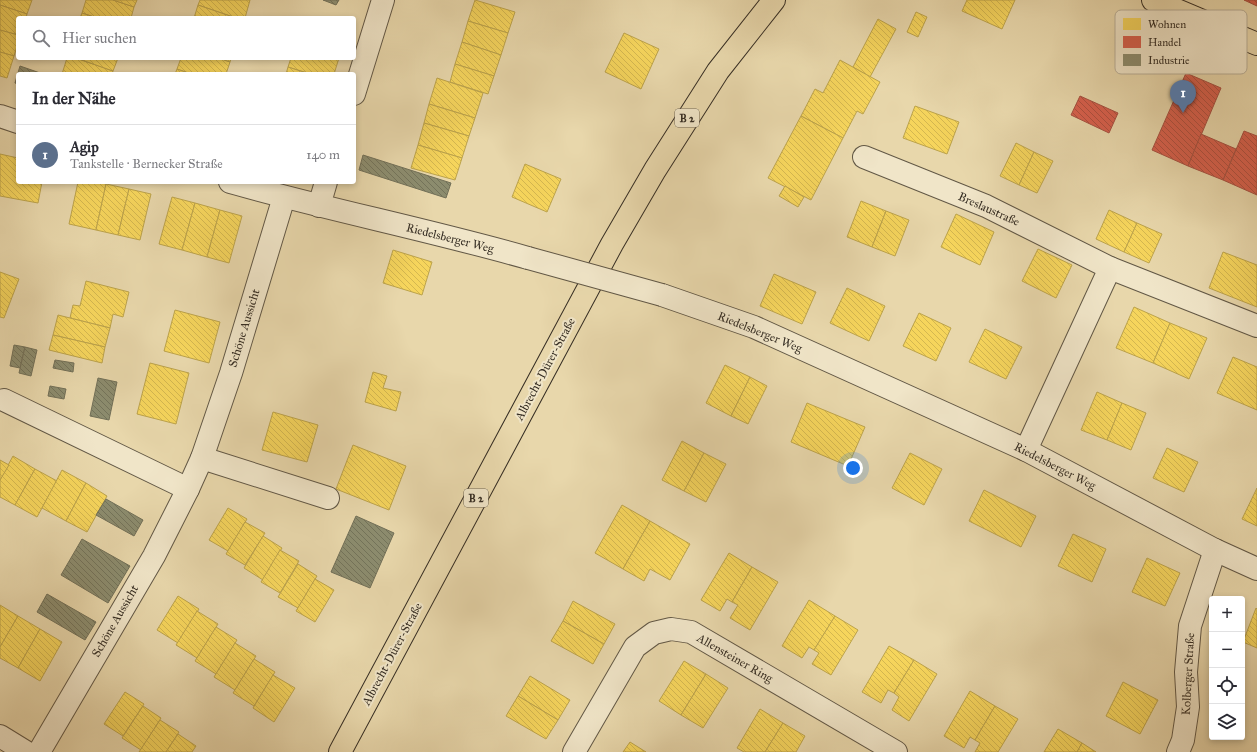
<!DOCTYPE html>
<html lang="de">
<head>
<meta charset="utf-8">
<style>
	body { margin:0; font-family:"IM FELL Great Primer",serif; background:#f7f7f7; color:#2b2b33 }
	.controls { position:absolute; right:12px; bottom:12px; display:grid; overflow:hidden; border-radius:4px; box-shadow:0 2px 6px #0003 }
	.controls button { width:36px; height:36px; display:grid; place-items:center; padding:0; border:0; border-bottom:1px solid #e1e1e2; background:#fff; color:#2b2b33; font:20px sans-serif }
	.you { position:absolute; left:853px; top:468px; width:14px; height:14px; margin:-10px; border:3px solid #fff; border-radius:50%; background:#1a73e8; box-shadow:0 0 0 6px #1a73e833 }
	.badge { display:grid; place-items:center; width:26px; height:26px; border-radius:50%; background:#111827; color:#fff; font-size:13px; font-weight:700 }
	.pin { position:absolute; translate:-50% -33px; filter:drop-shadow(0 1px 2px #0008) }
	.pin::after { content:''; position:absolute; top:21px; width:14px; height:12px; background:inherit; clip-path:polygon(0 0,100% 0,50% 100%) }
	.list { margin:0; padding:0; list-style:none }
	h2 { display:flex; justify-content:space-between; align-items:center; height:52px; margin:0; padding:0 16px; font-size:17px }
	h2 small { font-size:13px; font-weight:400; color:#7c7c81 }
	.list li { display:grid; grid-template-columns:26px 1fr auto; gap:12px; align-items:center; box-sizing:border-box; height:60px; padding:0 16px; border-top:1px solid #e1e1e2 }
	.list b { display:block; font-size:15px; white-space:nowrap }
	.list p { margin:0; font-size:13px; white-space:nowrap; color:#7c7c81 }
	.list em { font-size:13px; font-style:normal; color:#7c7c81 }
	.icon { flex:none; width:22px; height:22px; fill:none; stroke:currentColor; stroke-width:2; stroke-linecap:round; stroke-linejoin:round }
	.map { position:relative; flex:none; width:1257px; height:752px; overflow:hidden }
	.search { position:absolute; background:#fff; box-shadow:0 2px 6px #0003; left:16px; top:16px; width:340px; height:44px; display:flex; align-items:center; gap:10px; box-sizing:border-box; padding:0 14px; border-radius:4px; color:#7c7c81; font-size:15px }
	.panel { position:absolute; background:#fff; box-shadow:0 2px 6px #0003; left:16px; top:72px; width:340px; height:112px; border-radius:4px }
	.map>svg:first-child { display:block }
	.homes { fill:url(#homes-back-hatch); stroke:#bca34b }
	.shops { fill:url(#shops-back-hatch); stroke:#a65141 }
	.industry { fill:url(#industry-back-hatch); stroke:#727058 }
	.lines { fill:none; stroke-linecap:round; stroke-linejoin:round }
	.street-casing { stroke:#625846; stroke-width:24 }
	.primary-casing { stroke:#362e24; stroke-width:24 }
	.street { stroke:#f0e5c8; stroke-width:22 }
	.primary { stroke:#e8d7ab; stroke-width:22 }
	.street-bridge-casing { stroke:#625846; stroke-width:24; stroke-linecap:butt }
	.street-bridge { stroke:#f0e5c8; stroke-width:22 }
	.labels { text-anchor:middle; stroke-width:4; stroke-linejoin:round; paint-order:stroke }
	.shield { fill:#f0e5c8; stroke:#6e6555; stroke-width:1 }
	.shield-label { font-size:11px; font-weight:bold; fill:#362e24 }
	.street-label { font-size:12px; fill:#362e24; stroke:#f0e5c8 }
	.key { fill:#f0e5c8; stroke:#b8ae97; stroke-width:1 }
	.key-label { font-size:11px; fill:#362e24 }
</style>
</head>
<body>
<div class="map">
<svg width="1257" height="752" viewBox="0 0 1257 752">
	<defs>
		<pattern id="homes-back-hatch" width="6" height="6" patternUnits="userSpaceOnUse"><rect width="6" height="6" fill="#f6d55c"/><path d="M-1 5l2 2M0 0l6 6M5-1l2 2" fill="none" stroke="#d4b750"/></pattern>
		<pattern id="shops-back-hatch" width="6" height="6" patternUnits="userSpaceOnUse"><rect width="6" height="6" fill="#d6604d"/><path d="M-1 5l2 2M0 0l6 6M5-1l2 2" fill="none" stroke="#ae5040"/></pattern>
		<pattern id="industry-back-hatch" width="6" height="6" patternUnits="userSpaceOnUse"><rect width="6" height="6" fill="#8c8c6e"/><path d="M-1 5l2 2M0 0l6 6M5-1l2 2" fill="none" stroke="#73735a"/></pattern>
	</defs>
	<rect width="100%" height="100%" fill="#e8d7ab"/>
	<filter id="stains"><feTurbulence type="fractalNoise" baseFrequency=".005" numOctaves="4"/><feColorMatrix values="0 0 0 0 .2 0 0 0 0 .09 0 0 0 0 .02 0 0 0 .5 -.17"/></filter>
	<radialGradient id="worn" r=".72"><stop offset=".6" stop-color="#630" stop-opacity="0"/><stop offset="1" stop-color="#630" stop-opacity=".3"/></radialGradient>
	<!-- homes -->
	<g class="homes">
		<polygon points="0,0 32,0 27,14 0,5"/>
		<polygon points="86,0 113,0 134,7 131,18 97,18 82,13"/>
		<polygon points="113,0 137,0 134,7"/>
		<polygon points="200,0 250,0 245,18 236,18 198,5"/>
		<polygon points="475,0 515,12 508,33 468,21"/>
		<polygon points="967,0 1015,0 1002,29 962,11"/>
		<polygon points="0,5 27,14 26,18 18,18 18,35 0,30"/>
		<polygon points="198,5 236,18 194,18"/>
		<polygon points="916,12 927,17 918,37 907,32"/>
		<polygon points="82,13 97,18 80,18"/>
		<polygon points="878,19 896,29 870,77 853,67"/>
		<polygon points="468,21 508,33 501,55 462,42"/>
		<polygon points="0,30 18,35 18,43 14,56 0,52"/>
		<polygon points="624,33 659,49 641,89 605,72"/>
		<polygon points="462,42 501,55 494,76 455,64"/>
		<polygon points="0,52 14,56 7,78 0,76"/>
		<polygon points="67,58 76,58 113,71 112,74 62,74"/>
		<polygon points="76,58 118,58 113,71"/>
		<polygon points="181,58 219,58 230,62 226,74 191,74 177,69"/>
		<polygon points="219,58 231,58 230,62"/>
		<polygon points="291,58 339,58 334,74 310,74 288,67"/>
		<polygon points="840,60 880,82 863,114 857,111 843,138 801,116 815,89 823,93"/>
		<polygon points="455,64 494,76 488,94 450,82"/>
		<polygon points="288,67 310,74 286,74"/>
		<polygon points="177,69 191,74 175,74"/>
		<polygon points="437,78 483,93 475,118 429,104"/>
		<polygon points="429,104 475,118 469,136 424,123"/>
		<polygon points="915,106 959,122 947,154 903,138"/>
		<polygon points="801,116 843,138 811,200 768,178"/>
		<polygon points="424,123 469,136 462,158 418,145"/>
		<polygon points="1016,143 1034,152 1019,185 1000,176"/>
		<polygon points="418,145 462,158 455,180 411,168"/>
		<polygon points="1034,152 1053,161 1037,193 1019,185"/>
		<polygon points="0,154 18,158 18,182 42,182 38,203 0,196"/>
		<polygon points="525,164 561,179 547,212 512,197"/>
		<polygon points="78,182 98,182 106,184 96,230 69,224"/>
		<polygon points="106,184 129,189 118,235 96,230"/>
		<polygon points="785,186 804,197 798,207 779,196"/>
		<polygon points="129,189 151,194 140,240 118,235"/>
		<polygon points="172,197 195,203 182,250 159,244"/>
		<polygon points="861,201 886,211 872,247 847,237"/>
		<polygon points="195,203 220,210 207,257 182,250"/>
		<polygon points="220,210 242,216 229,263 207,257"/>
		<polygon points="1109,210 1137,223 1124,252 1096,239"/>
		<polygon points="886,211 909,220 895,256 872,247"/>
		<polygon points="956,214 994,232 980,265 941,247"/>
		<polygon points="1137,223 1162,234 1149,263 1124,252"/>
		<polygon points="1038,249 1072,265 1056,298 1022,281"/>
		<polygon points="393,250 432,262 422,295 383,283"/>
		<polygon points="1223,252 1257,265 1257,307 1209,288"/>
		<polygon points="0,272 19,279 4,318 0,317"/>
		<polygon points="774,274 816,292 802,324 760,306"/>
		<polygon points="86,281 129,292 123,317 113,314 110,328 70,318 73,305 80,306"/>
		<polygon points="847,288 885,306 869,341 830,323"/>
		<polygon points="1134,307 1170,323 1153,363 1116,348"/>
		<polygon points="175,310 220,322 209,363 164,351"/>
		<polygon points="919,313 951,328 936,361 903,346"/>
		<polygon points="58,315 110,328 105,347 53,335"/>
		<polygon points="1170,323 1207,338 1189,379 1153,363"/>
		<polygon points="985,329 1022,347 1006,379 969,362"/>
		<polygon points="53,335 105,347 102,363 49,350"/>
		<polygon points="1233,357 1257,367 1257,410 1217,393"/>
		<polygon points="150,363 189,373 176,424 137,414"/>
		<polygon points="725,365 750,377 731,416 706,403"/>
		<polygon points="373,372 387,376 383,388 401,392 396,411 365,402"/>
		<polygon points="750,377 767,386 748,424 731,416"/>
		<polygon points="1097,392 1122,403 1107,440 1081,430"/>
		<polygon points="807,403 865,427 848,466 791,442"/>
		<polygon points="1122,403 1146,413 1131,450 1107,440"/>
		<polygon points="273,412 318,425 307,462 262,450"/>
		<polygon points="682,441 704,453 684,491 662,480"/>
		<polygon points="353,445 406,466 389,510 336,489"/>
		<polygon points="1167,448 1198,462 1184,492 1153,478"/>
		<polygon points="704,453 726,464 706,502 684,491"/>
		<polygon points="910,453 942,469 924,505 892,488"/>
		<polygon points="13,456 35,469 15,505 0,497 0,480"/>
		<polygon points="0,460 9,465 0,480"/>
		<polygon points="35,469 57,481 37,517 15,505"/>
		<polygon points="62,470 86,483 66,521 42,508"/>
		<polygon points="86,483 107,496 87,532 66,521"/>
		<polygon points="1257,488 1257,526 1242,519"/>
		<polygon points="984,490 1036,516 1021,547 969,521"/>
		<polygon points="622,505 650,521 623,569 595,553"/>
		<polygon points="228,508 247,519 228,551 209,540"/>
		<polygon points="650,521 690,544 670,580 650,569 644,581 623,569"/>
		<polygon points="245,522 265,533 245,565 226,554"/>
		<polygon points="1073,534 1106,549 1092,582 1058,566"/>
		<polygon points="263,536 282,548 263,580 244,568"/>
		<polygon points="280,550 299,561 280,593 261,582"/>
		<polygon points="729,553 752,567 732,602 727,599 720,611 701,600"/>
		<polygon points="1147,558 1180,573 1165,606 1132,592"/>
		<polygon points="298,564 317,576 298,608 278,597"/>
		<polygon points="752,567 778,582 750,630 730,618 738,605 732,602"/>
		<polygon points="315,579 334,590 315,622 296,611"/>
		<polygon points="178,596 199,609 178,643 157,630"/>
		<polygon points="809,600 835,616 814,650 809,647 802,658 782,646"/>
		<polygon points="573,601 615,624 604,644 563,621"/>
		<polygon points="0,605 18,616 0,647"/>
		<polygon points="1256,608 1257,609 1257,648 1243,642"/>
		<polygon points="197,611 218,624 197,658 176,645"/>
		<polygon points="18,616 40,629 18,668 0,658 0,647"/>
		<polygon points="835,616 858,630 831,675 812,664 819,653 814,650"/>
		<polygon points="563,621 604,644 593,664 551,641"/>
		<polygon points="216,627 237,640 216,674 195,661"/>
		<polygon points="40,629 62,642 40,681 18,668"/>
		<polygon points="235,643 256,656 235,690 214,677"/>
		<polygon points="889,646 914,660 894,693 888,690 881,703 862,692"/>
		<polygon points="254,659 275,672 254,706 233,693"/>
		<polygon points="914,660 937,674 909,721 892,710 899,697 894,693"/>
		<polygon points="684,661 706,674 681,715 659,701"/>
		<polygon points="706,674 728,688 703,728 681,715"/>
		<polygon points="273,675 295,688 274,722 253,708"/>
		<polygon points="530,676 570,700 558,720 518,696"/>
		<polygon points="1123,682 1158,700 1140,734 1106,716"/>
		<polygon points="970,691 995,706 975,740 970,737 964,748 944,736"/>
		<polygon points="125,692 144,704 123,736 104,724"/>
		<polygon points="518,696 558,720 546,739 506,716"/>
		<polygon points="143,706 161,718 141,750 122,738"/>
		<polygon points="995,706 1018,719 998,752 975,752 980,743 975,740"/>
		<polygon points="760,709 783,723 765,752 744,752 737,748"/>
		<polygon points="160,720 179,732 166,752 139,752"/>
		<polygon points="783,723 805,736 796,752 765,752"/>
		<polygon points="1058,729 1082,743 1077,752 1044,752"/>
		<polygon points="178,734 196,746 192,752 166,752"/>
		<polygon points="630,742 646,752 623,752"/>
		<polygon points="1082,743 1096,752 1077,752"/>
	</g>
	<!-- shops -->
	<g class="shops">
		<polygon points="1244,0 1257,0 1257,6"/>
		<polygon points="1186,73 1221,88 1188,166 1152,150"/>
		<polygon points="1080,96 1118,113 1109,133 1071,115"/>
		<polygon points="1244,131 1257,136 1257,195 1223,180"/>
		<polygon points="1201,134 1236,149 1223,180 1188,166"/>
	</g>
	<!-- industry -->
	<g class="industry">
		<polygon points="323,0 339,0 336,5"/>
		<polygon points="20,66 43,74 18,74 18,84 15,83"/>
		<polygon points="363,155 451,183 446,198 359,170"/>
		<polygon points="14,345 25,347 20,368 10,366"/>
		<polygon points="25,347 37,350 31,376 19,373"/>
		<polygon points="55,360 74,363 73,372 53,368"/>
		<polygon points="98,378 117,382 109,420 90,416"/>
		<polygon points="50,386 66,389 64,399 48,396"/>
		<polygon points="106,499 143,520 134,536 96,515"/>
		<polygon points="356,516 394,533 370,588 331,572"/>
		<polygon points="82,539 130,566 108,603 61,575"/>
		<polygon points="47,594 96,622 85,640 37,612"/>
	</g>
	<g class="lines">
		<defs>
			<g id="street">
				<polyline points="354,94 383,0"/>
				<polyline points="0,116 18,122"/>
				<polyline points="864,157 986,206 1110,268 1257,326"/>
				<path d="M 230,182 C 329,210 430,230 528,258"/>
				<polyline points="319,206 326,182"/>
				<polyline points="662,295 754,327 1026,450 1215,550 1257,569"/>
				<polyline points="4,400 188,489"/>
				<polyline points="1026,450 1110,268"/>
				<polyline points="202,458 328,498"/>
				<polyline points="0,736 26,752"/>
				<polyline points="39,752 154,556 188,489 202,458 231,373 284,197"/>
				<polyline points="574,752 635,647 654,633 671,629 691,632 896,752"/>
				<polyline points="1178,752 1183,740 1188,707 1186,672 1190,626 1215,550"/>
			</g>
			<g id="primary">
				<polyline points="1153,0 1257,44"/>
				<polyline points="340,752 612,244 655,170 718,71 774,0"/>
			</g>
		</defs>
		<!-- street casing -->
		<use href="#street" class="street-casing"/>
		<!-- primary casing -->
		<use href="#primary" class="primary-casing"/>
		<!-- street -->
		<use href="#street" class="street"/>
		<!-- primary -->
		<use href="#primary" class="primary"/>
		<defs>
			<polyline id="street-bridge" points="528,258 662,295"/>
		</defs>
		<!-- street-bridge casing -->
		<use href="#street-bridge" class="street-bridge-casing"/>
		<!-- street-bridge -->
		<use href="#street-bridge" class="street-bridge"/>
	</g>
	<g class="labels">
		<!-- shield labels -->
		<g class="shield">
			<rect x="675" y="109" width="24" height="18" rx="3"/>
			<rect x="464" y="489" width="24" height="18" rx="3"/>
		</g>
		<g class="shield-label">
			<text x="687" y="122">B 2</text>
			<text x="476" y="502">B 2</text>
		</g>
		<!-- street labels -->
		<g class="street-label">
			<text transform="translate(989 209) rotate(24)" y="4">Breslaustraße</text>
			<text transform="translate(450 238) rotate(14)" y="4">Riedelsberger Weg</text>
			<text transform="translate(244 328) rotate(-73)" y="4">Schöne Aussicht</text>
			<text transform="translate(760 332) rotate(22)" y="4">Riedelsberger Weg</text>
			<text transform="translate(545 369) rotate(-62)" y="4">Albrecht-Dürer-Straße</text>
			<text transform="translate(1055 466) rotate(27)" y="4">Riedelsberger Weg</text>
			<text transform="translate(115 621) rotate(-60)" y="4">Schöne Aussicht</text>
			<text transform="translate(392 654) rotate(-62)" y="4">Albrecht-Dürer-Straße</text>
			<text transform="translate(735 658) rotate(30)" y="4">Allensteiner Ring</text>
			<text transform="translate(1188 674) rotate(-87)" y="4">Kolberger Straße</text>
		</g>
	</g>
	<!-- legend -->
	<rect x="1115" y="10" width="132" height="64" rx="6" class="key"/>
	<rect x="1123" y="18" width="18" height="12" fill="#f6d55c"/>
	<rect x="1123" y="36" width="18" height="12" fill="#d6604d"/>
	<rect x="1123" y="54" width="18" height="12" fill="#8c8c6e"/>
	<g class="key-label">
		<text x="1148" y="28">Wohnen</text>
		<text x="1148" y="46">Handel</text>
		<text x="1148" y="64">Industrie</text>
	</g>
	<rect width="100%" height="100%" filter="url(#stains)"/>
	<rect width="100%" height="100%" fill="url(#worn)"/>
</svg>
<div class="controls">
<button>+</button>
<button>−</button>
<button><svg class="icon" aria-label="locate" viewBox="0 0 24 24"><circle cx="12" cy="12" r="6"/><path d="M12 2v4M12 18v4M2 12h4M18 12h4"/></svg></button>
<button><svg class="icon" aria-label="layers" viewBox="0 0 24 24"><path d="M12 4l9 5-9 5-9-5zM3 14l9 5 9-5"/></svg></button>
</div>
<div class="you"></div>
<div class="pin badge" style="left:1183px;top:113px;background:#5c6f8a">1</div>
<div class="search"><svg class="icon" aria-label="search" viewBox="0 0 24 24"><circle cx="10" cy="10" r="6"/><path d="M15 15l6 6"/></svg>Hier suchen</div>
<section class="panel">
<h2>In der Nähe<small></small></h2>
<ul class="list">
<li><span class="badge" style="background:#5c6f8a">1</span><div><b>Agip</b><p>Tankstelle · Bernecker Straße</p></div><em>140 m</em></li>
</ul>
</section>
</div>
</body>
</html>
